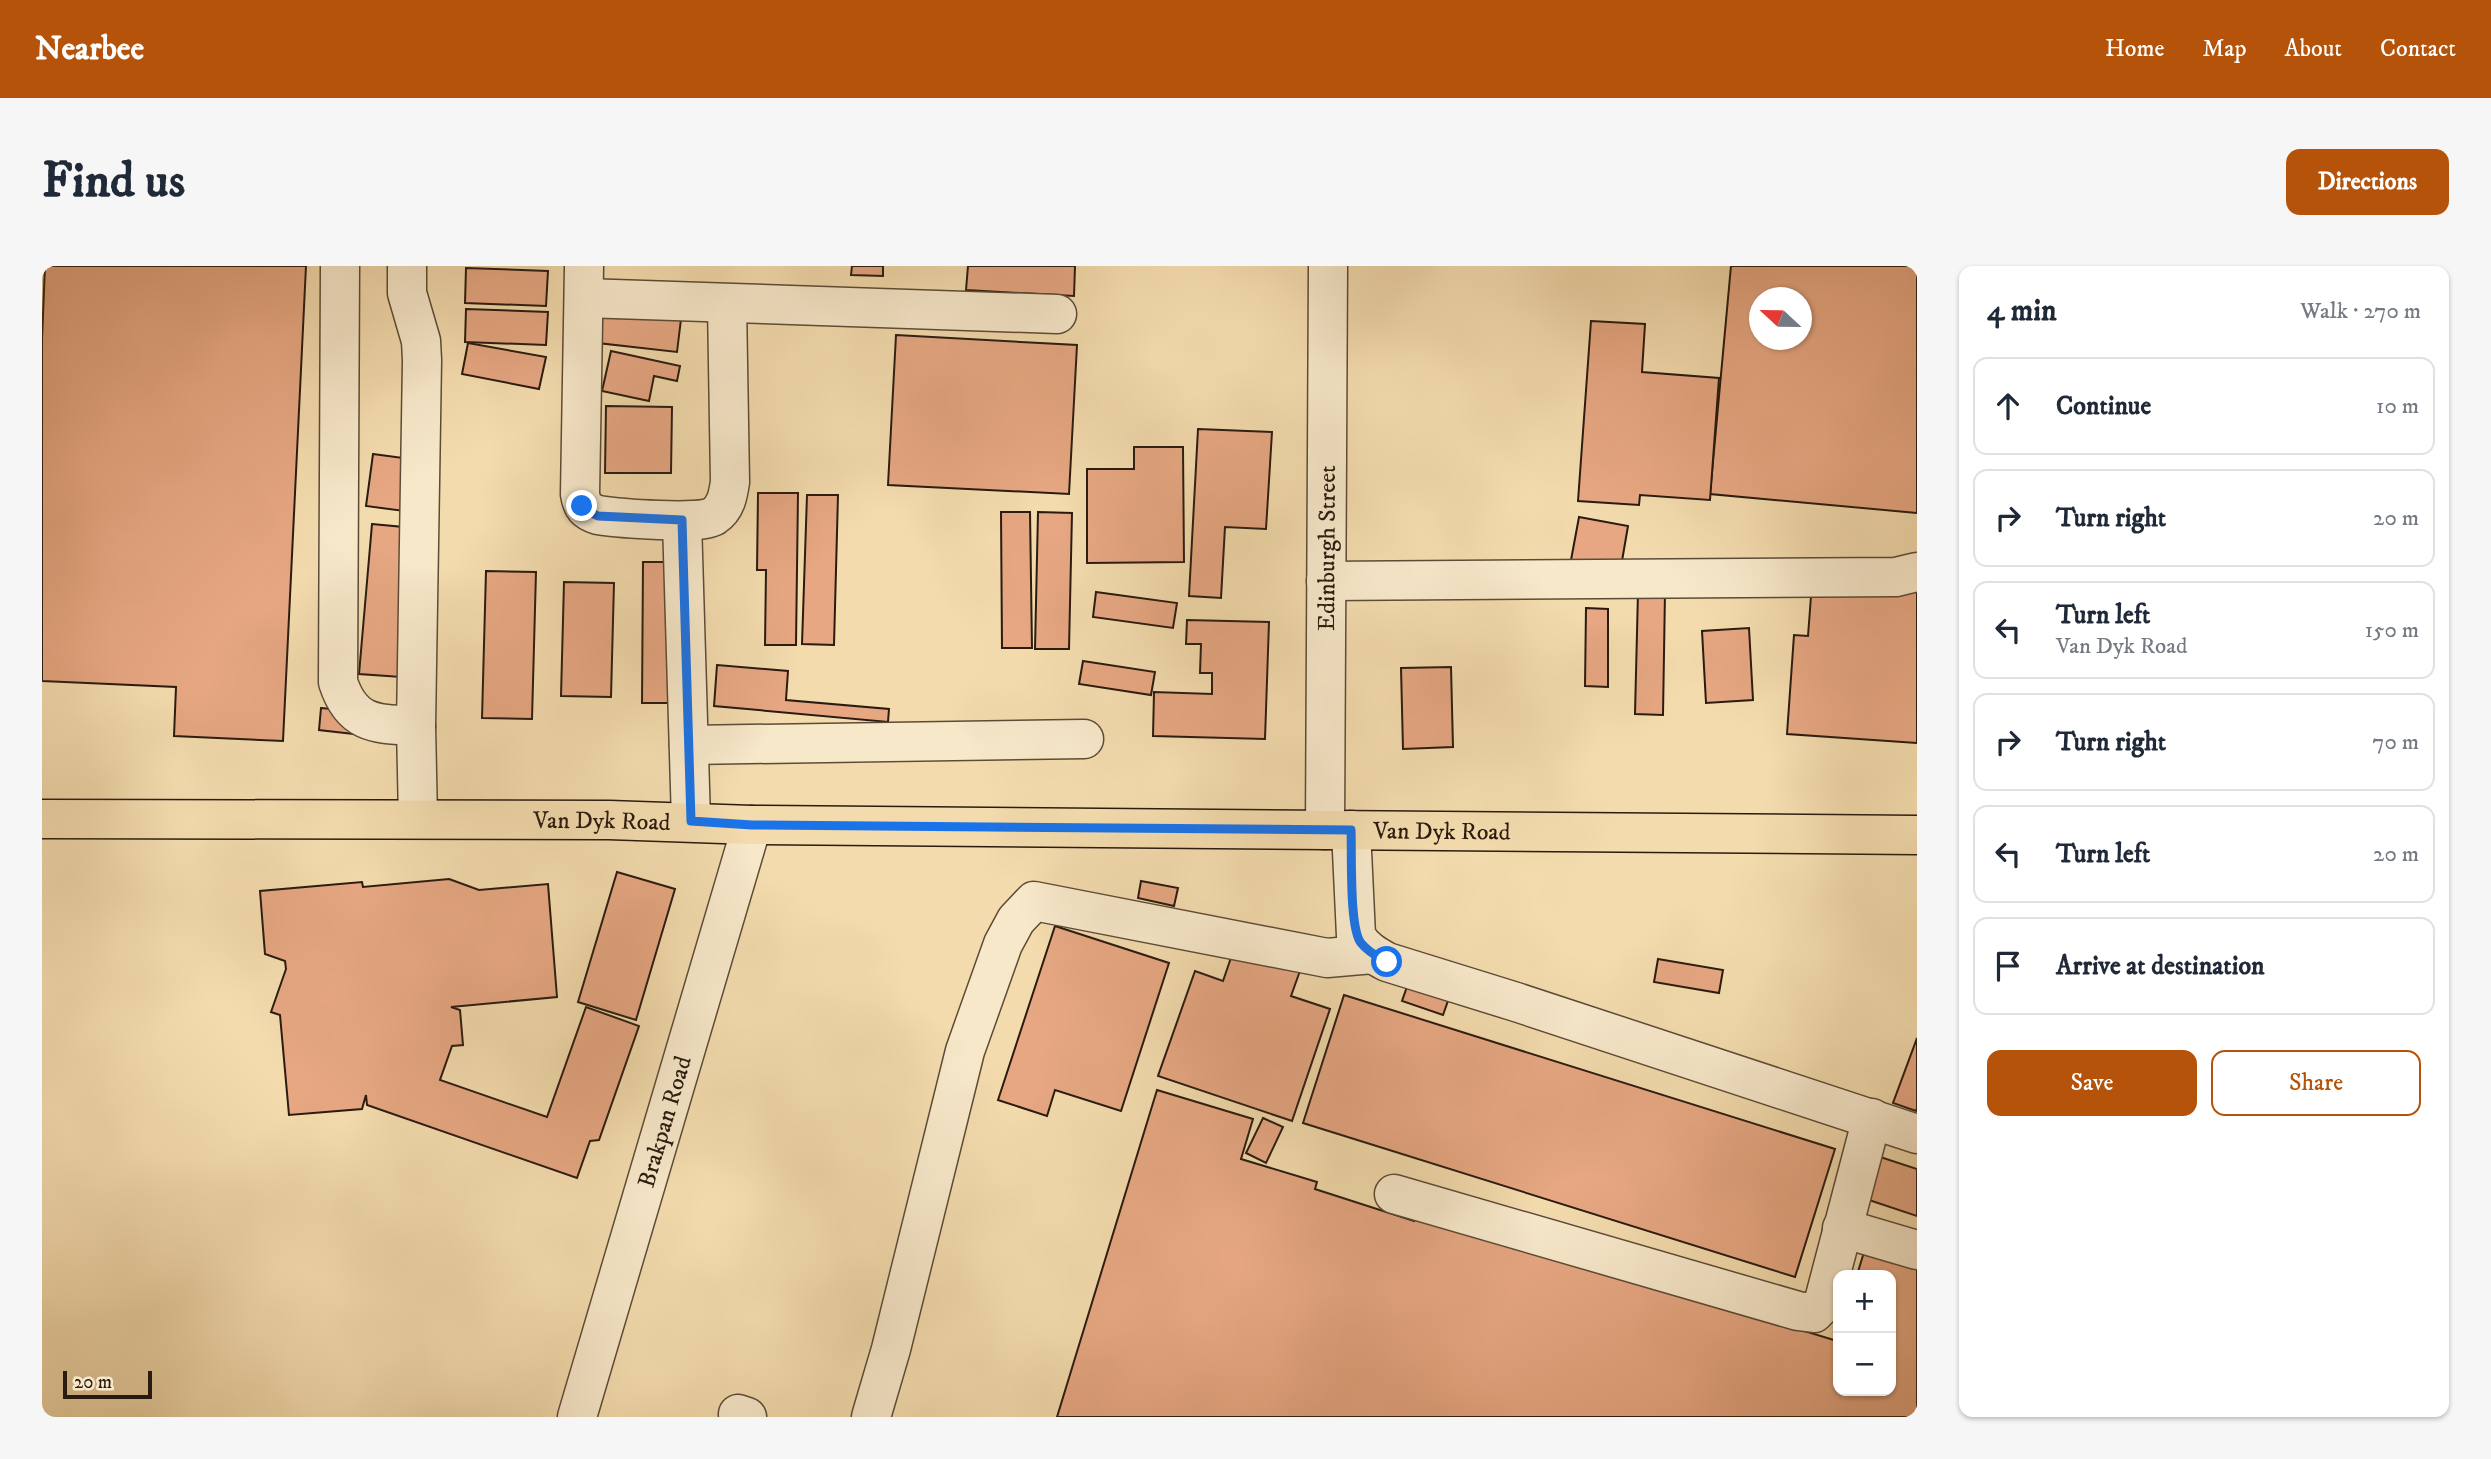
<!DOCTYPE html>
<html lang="en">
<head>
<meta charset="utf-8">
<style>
	body { margin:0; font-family:"IM FELL DW Pica",serif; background:#f6f6f7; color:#1f2937 }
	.controls { position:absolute; right:21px; bottom:21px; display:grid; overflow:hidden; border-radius:14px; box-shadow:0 2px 5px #0004 }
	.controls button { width:63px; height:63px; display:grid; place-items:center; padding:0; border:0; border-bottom:2px solid #e0e1e3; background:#fff; color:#1f2937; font:35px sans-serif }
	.compass { position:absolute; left:1707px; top:21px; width:63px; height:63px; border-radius:50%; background:#fff; box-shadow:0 2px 5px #0004; rotate:292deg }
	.scale { position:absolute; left:21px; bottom:18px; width:89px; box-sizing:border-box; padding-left:7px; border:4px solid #2a1b10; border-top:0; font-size:19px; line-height:24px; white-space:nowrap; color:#2a1b10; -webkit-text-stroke:5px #f7e8ca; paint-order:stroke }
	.stop { position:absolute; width:21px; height:21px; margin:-16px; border:5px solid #1a73e8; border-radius:50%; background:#fff }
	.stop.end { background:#1a73e8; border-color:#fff; box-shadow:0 2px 7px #0008 }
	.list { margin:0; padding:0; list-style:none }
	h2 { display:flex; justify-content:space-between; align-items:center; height:91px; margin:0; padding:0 28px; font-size:30px }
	h2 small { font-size:23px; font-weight:400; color:#747a83 }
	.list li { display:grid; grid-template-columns:46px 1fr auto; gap:21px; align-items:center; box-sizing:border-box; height:98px; margin:0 14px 14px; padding:0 14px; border:2px solid #e0e1e3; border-radius:14px }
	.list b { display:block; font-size:26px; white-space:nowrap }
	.list p { margin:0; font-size:23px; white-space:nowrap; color:#747a83 }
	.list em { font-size:23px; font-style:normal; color:#747a83 }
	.actions { display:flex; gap:14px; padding:21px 28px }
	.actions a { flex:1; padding:16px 0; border:2px solid #b45309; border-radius:14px; text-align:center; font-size:24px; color:#b45309 }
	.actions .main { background:#b45309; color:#fff }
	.icon { flex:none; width:38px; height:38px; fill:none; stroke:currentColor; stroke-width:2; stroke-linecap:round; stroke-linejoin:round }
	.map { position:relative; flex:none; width:1875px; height:1151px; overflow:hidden; border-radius:14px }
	header { display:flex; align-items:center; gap:42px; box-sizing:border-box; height:98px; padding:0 35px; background:#b45309; color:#fff }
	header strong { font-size:33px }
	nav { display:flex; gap:38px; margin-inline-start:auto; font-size:24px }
	.intro { display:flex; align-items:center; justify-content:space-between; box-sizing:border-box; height:168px; padding:0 42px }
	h1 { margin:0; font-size:49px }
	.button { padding:18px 32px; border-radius:14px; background:#b45309; color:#fff; font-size:24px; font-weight:700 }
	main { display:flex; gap:42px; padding:0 42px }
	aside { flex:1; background:#fff; border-radius:14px; box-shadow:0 2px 5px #0004 }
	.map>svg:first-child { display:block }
	.building { fill:#e6a782; stroke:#2a1b10; stroke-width:2; fill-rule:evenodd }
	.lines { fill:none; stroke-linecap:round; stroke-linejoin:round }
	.minor-casing { stroke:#5c4b37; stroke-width:41 }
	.major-casing { stroke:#2a1b10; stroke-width:41 }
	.minor { stroke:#f7e8ca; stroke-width:38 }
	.major { stroke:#f3dbad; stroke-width:38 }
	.route { stroke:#1a73e8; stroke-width:9 }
	.labels { text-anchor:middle; stroke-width:6; stroke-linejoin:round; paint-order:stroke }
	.street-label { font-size:24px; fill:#2a1b10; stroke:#f7e8ca }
</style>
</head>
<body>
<header>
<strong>Nearbee</strong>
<nav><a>Home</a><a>Map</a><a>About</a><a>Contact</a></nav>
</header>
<div class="intro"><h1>Find us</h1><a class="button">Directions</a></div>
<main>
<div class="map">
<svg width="1875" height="1151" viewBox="0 0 1875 1151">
	<rect width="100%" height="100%" fill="#f3dbad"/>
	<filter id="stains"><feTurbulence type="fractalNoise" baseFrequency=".00286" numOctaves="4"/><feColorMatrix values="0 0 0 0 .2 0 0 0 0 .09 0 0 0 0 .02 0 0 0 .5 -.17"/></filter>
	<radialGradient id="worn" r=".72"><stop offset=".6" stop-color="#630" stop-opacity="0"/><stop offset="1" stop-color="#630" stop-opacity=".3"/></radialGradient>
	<!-- building -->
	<g class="building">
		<polygon points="3,0 264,0 241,475 132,470 134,421 0,415 0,73"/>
		<polygon points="810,0 841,0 841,10 809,9"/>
		<polygon points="926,0 1033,0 1032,30 924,24"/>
		<path d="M 1689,0 L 1875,0 L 1875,247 L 1668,228 ZM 1717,32 L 1759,32 L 1759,74 L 1717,74 Z"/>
		<polygon points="424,2 506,5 504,40 423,37"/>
		<polygon points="424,43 506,46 504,79 423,76"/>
		<polygon points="560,43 639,53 635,86 556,77"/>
		<polygon points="1549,55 1603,58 1600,106 1677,112 1668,234 1598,229 1597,239 1536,235"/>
		<polygon points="854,69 1035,79 1027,228 846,219"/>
		<polygon points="426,77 504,91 497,123 420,108"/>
		<polygon points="569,85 638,100 635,115 612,110 607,135 560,125"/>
		<polygon points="564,140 630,141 629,207 563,207"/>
		<polygon points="1156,163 1230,166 1224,263 1183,261 1179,332 1147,330"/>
		<polygon points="1092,181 1141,181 1142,296 1045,297 1045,203 1092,203"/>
		<polygon points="331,188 369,193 362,245 324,240"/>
		<polygon points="716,227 756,227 754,379 723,379 724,304 715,304"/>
		<polygon points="765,229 796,229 792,379 760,378"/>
		<polygon points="959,246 988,246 990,382 960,382"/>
		<polygon points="996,246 1030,247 1027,383 993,383"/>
		<polygon points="1537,251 1586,260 1574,330 1524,321"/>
		<polygon points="330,258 372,262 359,411 317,408"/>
		<polygon points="601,296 627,296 627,437 600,437"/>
		<polygon points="444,305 494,306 490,453 440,452"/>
		<polygon points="522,316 572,317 569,431 519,430"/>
		<polygon points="1770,317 1875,325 1875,477 1745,468 1752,369 1766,370"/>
		<polygon points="1054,326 1135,337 1131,362 1051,351"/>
		<polygon points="1596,326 1623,326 1621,449 1593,448"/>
		<polygon points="1544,342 1566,343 1566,421 1543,420"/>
		<polygon points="1145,354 1227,356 1223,473 1111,470 1112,426 1170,428 1170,407 1158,407 1159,378 1144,378"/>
		<polygon points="1707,362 1711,434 1664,437 1660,365"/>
		<polygon points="1041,395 1113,406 1109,429 1037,418"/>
		<polygon points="675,399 746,405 744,434 847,443 846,456 672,440"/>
		<polygon points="1409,401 1411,481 1361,483 1359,402"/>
		<polygon points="279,442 323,446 320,469 277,464"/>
		<polygon points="575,606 633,623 594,754 536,736"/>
		<polygon points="407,613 437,624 506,618 515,731 409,741 418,744 421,779 410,780 398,814 505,851 544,741 597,760 557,874 548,875 535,912 325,839 324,829 320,843 247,849 238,749 229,746 244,703 243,695 223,688 218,625 320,616 321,621"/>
		<polygon points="1099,615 1136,622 1132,640 1096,632"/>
		<polygon points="1013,660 1127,697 1079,845 1013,824 1005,850 956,834"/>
		<polygon points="1193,680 1259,702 1249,730 1288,743 1250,855 1116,810 1153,705 1181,715"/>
		<polygon points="1616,693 1681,704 1677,727 1612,716"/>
		<polygon points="1367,715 1408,729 1401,749 1360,735"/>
		<polygon points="1302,729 1793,883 1753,1011 1261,857"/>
		<polygon points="1875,772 1875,842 1874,845 1851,837"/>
		<polygon points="1115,824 1211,853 1199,893 1275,916 1273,923 1372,955 1374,946 1795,1075 1796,1071 1796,1125 1849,1125 1849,1009 1815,1009 1826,973 1875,988 1875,1151 1015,1151"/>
		<polygon points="1221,852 1241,861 1224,897 1204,887"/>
		<polygon points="1826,887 1875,903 1875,950 1812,929"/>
	</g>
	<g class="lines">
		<defs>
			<g id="minor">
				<path d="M 298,0 L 296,416 C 310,459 334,458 374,460"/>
				<polyline points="365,0 365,27 379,75 380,94 374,460 376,553"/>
				<path d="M 542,0 L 538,228 C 540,241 544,245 556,249 C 575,252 660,259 672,250 C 684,242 686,229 688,216 L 685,38"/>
				<polyline points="542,32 1015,48"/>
				<polyline points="640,255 649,555"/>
				<polyline points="1284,315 1854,311 1875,306"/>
				<polyline points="647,479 1042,473"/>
				<path id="s1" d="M 1283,564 L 1286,0"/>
				<path d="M 1309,564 L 1314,670 C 1322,683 1332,689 1345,696 L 1474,736 L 1875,868"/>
				<polyline points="1352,928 1756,1045 1772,1047 1781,1038 1830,852"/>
				<polyline points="1800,962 1875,984"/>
				<polyline points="696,1148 705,1151"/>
				<path id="s2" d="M 535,1151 L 710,559"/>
				<polyline points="829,1151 849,1083 923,785 961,678 974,654 992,635 1285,692 1331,688"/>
			</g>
			<g id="major">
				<path id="s3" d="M 0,553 L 567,554 L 710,559 L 1875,569"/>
			</g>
		</defs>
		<!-- minor casing -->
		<use href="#minor" class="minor-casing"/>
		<!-- major casing -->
		<use href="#major" class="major-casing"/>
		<!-- minor -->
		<use href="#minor" class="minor"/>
		<!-- major -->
		<use href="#major" class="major"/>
	</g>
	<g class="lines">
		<!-- route -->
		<path class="route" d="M 540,240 L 547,246 L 556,250 L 640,254 L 649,555 L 710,559 L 1309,564 C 1310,587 1307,662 1319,677 C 1326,686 1336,691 1345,696"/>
	</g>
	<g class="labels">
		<!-- street labels -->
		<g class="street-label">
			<text dy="8" stroke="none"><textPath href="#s1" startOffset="282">Edinburgh Street</textPath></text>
			<text dy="8" stroke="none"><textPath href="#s3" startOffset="560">Van Dyk Road</textPath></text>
			<text dy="8" stroke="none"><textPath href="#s3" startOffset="1400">Van Dyk Road</textPath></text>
			<text dy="8" stroke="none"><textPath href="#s2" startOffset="308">Brakpan Road</textPath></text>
		</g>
	</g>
	<rect width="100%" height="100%" filter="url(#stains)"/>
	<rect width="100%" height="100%" fill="url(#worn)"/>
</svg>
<div class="controls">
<button>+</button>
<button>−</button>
</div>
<svg class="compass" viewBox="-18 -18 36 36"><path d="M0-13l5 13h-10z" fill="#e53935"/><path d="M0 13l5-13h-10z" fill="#747a83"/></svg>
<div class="scale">20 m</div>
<div class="stop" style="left:1345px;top:696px"></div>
<div class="stop end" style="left:540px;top:240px"></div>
</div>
<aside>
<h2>4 min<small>Walk · 270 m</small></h2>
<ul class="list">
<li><svg class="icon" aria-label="ahead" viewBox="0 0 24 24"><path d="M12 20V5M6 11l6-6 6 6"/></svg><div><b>Continue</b></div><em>10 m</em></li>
<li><svg class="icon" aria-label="right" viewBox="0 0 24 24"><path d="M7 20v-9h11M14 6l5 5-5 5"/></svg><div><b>Turn right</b></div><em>20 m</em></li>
<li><svg class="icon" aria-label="left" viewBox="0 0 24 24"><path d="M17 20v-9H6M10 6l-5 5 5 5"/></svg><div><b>Turn left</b><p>Van Dyk Road</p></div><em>150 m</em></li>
<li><svg class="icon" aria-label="right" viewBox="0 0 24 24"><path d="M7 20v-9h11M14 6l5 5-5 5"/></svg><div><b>Turn right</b></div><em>70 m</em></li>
<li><svg class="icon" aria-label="left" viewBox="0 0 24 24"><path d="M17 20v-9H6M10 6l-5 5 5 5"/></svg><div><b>Turn left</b></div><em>20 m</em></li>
<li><svg class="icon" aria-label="arrive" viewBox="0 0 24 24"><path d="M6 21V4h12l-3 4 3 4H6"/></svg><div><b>Arrive at destination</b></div></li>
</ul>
<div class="actions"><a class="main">Save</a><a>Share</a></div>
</aside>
</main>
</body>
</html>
